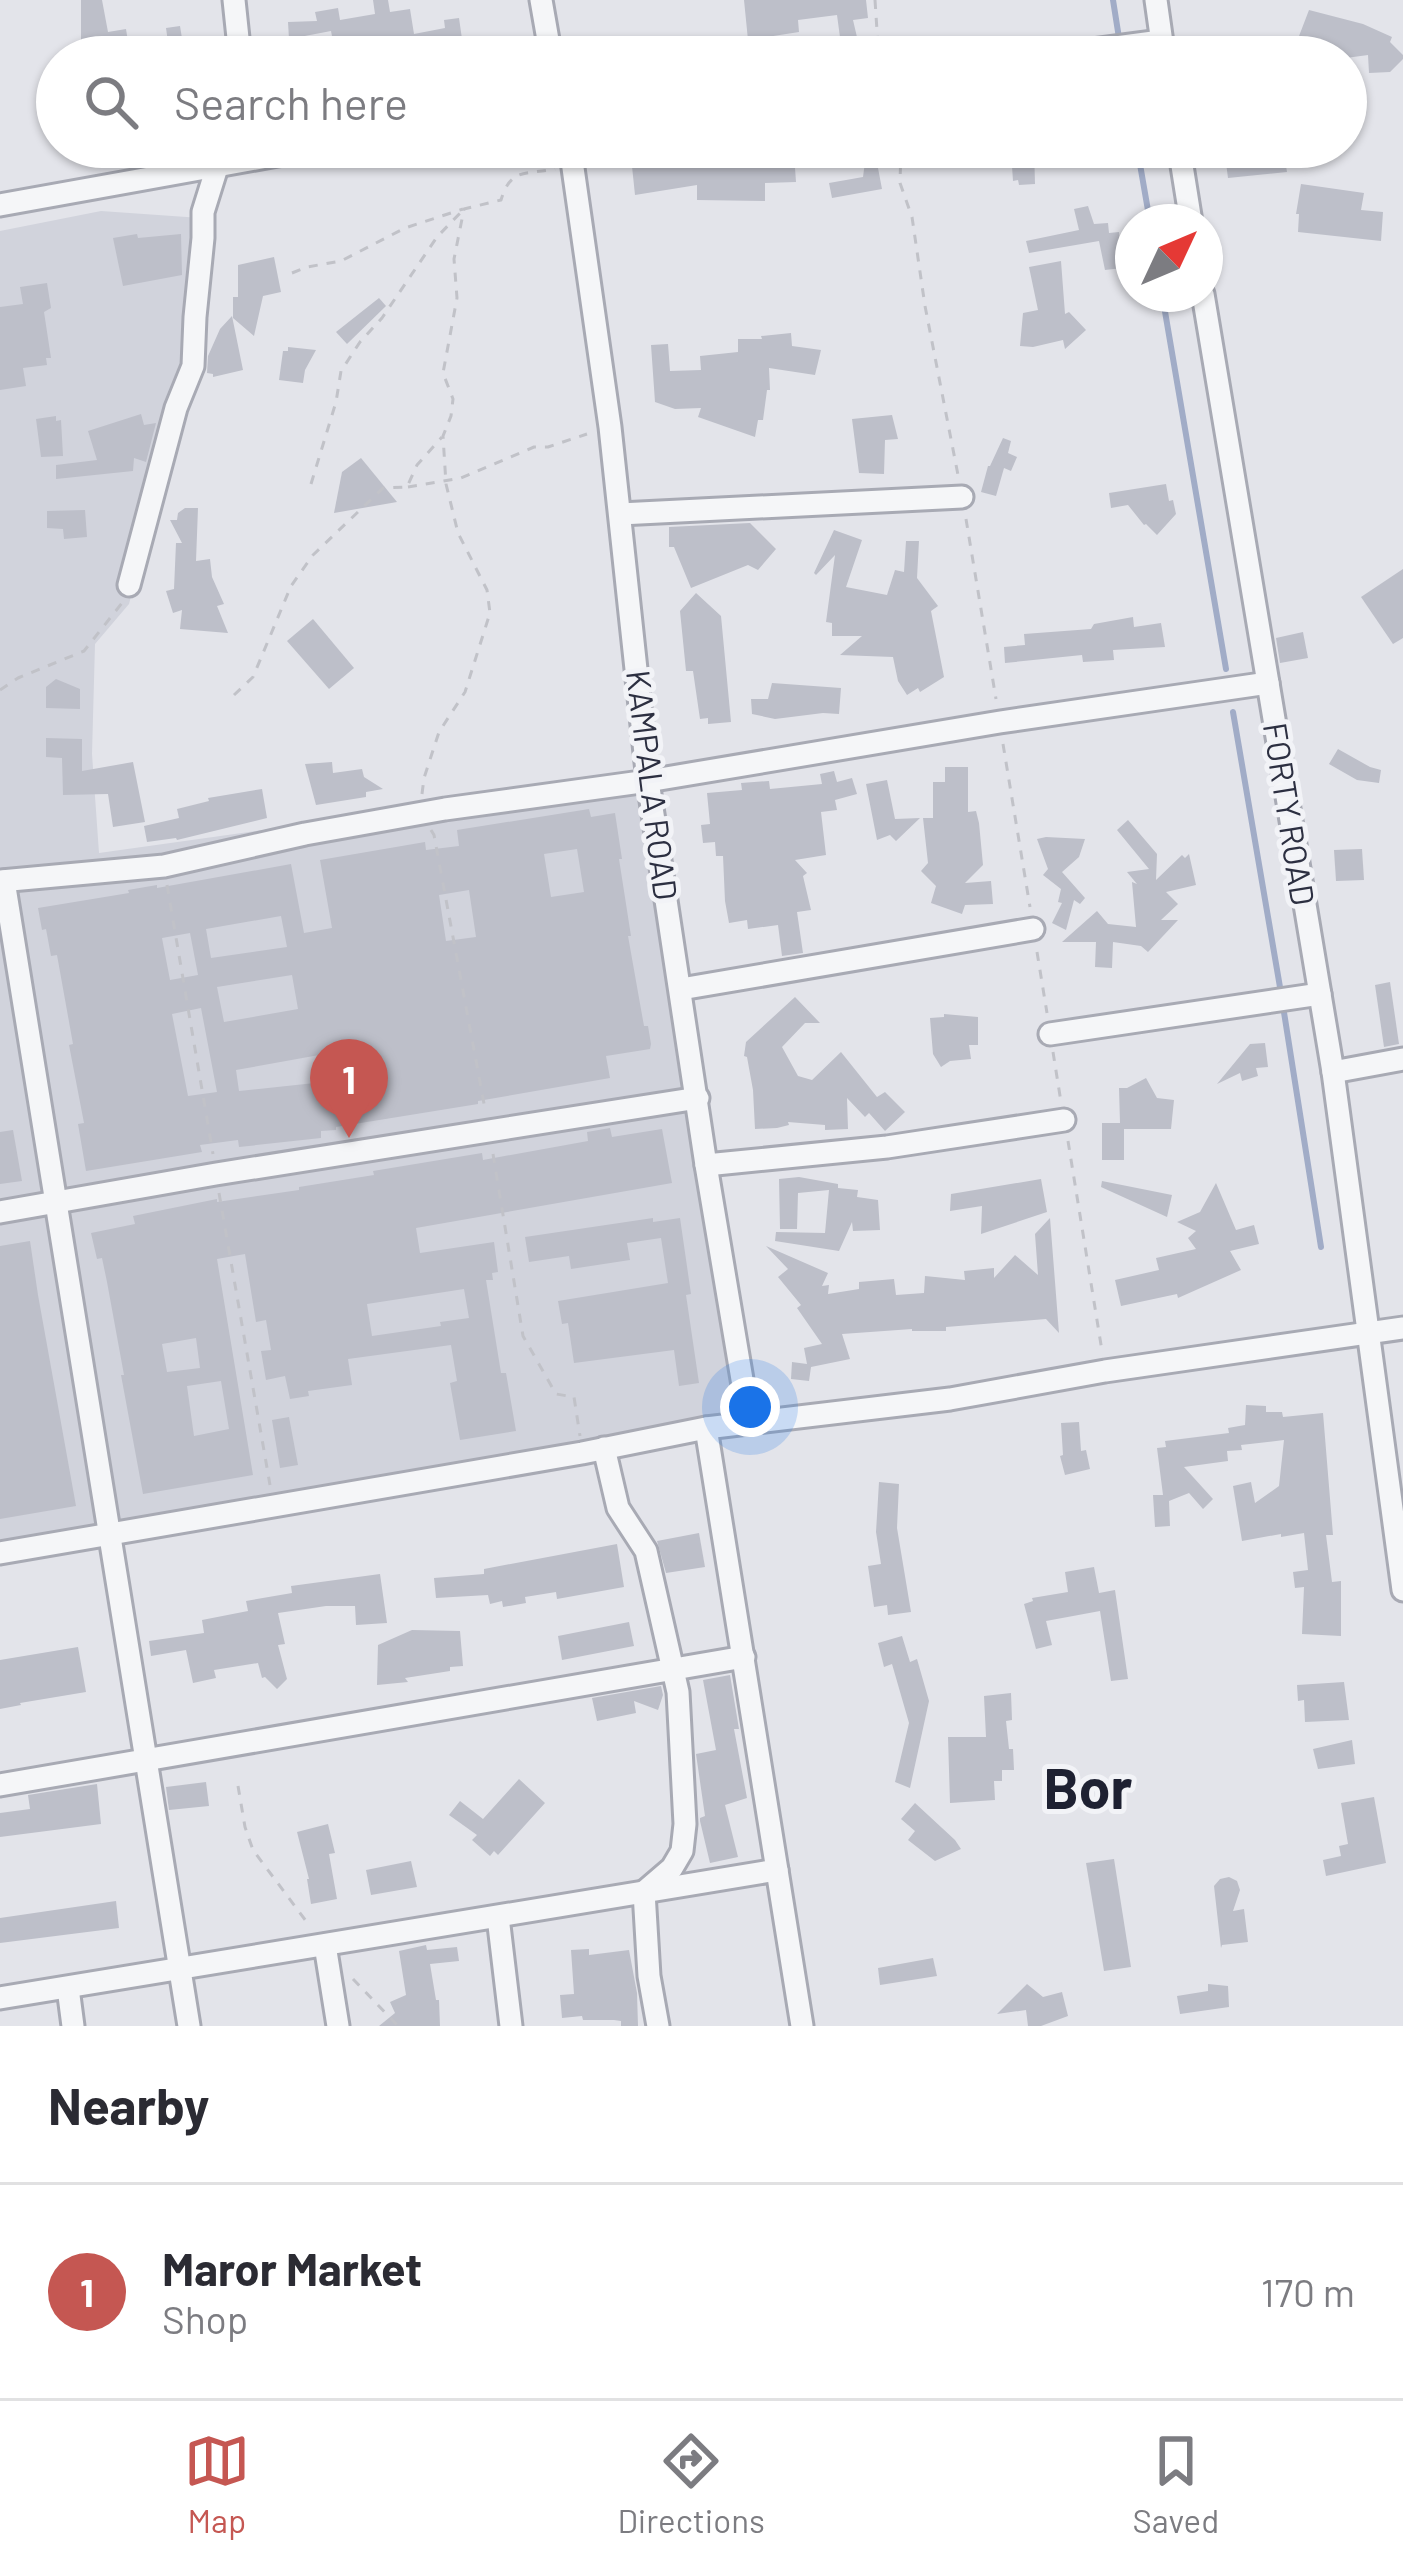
<!DOCTYPE html>
<html lang="en">
<head>
<meta charset="utf-8">
<style>
	body { margin:0; font-family:Barlow,sans-serif; background:#f7f7f7; color:#2b2b33 }
	.compass { position:absolute; left:1115px; top:204px; width:108px; height:108px; border-radius:50%; background:#fff; box-shadow:0 3px 9px #0004; rotate:46deg }
	.you { position:absolute; left:750px; top:1407px; width:42px; height:42px; margin:-30px; border:9px solid #fff; border-radius:50%; background:#1a73e8; box-shadow:0 0 0 18px #1a73e833 }
	.badge { display:grid; place-items:center; width:78px; height:78px; border-radius:50%; background:#c55752; color:#fff; font-size:39px; font-weight:700 }
	.pin { position:absolute; translate:-50% -99px; filter:drop-shadow(0 3px 6px #0008) }
	.pin::after { content:''; position:absolute; top:63px; width:42px; height:36px; background:inherit; clip-path:polygon(0 0,100% 0,50% 100%) }
	.list { margin:0; padding:0; list-style:none }
	h2 { display:flex; justify-content:space-between; align-items:center; height:156px; margin:0; padding:0 48px; font-size:51px }
	h2 small { font-size:39px; font-weight:400; color:#7c7c81 }
	.list li { display:grid; grid-template-columns:78px 1fr auto; gap:36px; align-items:center; box-sizing:border-box; height:216px; padding:0 48px; border-top:3px solid #e1e1e2 }
	.list b { display:block; font-size:45px; white-space:nowrap }
	.list p { margin:0; font-size:39px; white-space:nowrap; color:#7c7c81 }
	.list em { font-size:39px; font-style:normal; color:#7c7c81 }
	.icon { flex:none; width:66px; height:66px; fill:none; stroke:currentColor; stroke-width:2; stroke-linecap:round; stroke-linejoin:round }
	.map { position:relative; flex:none; width:1403px; height:2026px; overflow:hidden }
	.search { position:absolute; background:#fff; box-shadow:0 3px 9px #0004; left:36px; right:36px; top:36px; height:132px; display:flex; align-items:center; gap:30px; box-sizing:border-box; padding:0 42px; border-radius:66px; color:#7c7c81; font-size:45px }
	.sheet { height:372px; background:#fff }
	nav { display:flex; justify-content:space-around; align-items:center; box-sizing:border-box; height:168px; border-top:3px solid #e1e1e2; background:#fff; font-size:33px; color:#7c7c81 }
	nav a { display:grid; justify-items:center; gap:6px }
	nav .on { color:#c55752 }
	.map>svg:first-child { display:block }
	.built { fill:#d1d3dc }
	.lines { fill:none; stroke-linecap:round; stroke-linejoin:round }
	.stream { stroke:#a1acc7; stroke-width:6 }
	.building { fill:#bdbfc9; fill-rule:evenodd }
	.minor-casing { stroke:#a8aab4; stroke-width:27 }
	.path { stroke:#c1c2c8; stroke-width:3; stroke-dasharray:9 9; stroke-linecap:butt }
	.minor { stroke:#f5f6f8; stroke-width:21 }
	.labels { text-anchor:middle; stroke-width:10; stroke-linejoin:round; paint-order:stroke }
	.street-label { font-size:33px; fill:#2c2f41; stroke:#f2f3f7 }
	.town-label { font-size:57px; font-weight:bold; fill:#1e2132; stroke:#f2f3f7 }
</style>
</head>
<body>
<div class="map">
<svg width="1403" height="2026" viewBox="0 0 1403 2026">
	<rect width="100%" height="100%" fill="#e3e4ea"/>
	<!-- built -->
	<polygon class="built" points="101,211 215,219 200,325 178,420 129,604 95,644 92,754 99,853 642,777 741,1422 0,1563 0,231"/>
	<g class="lines">
		<!-- stream -->
		<g class="stream">
			<polyline points="1113,0 1122,57"/>
			<polyline points="1137,147 1150,222"/>
			<polyline points="1162,294 1226,669"/>
			<polyline points="1233,712 1281,993"/>
			<polyline points="1283,1006 1321,1247"/>
		</g>
	</g>
	<!-- building -->
	<g class="building">
		<polygon points="81,0 102,0 108,32 126,29 129,48 168,42 166,28 180,26 185,57 101,57 99,45 81,45"/>
		<polygon points="373,0 388,0 390,12 410,9 414,34 445,28 444,20 459,18 462,39 468,37 472,57 409,53 410,57 389,57 388,52 382,53 382,50 336,57 331,31 289,39 288,22 317,21 315,12 338,8 340,20 375,14"/>
		<polygon points="744,0 866,0 868,18 853,20 860,50 842,52 837,15 798,20 799,32 748,40"/>
		<polygon points="1309,10 1363,24 1392,37 1390,42 1403,55 1403,59 1390,72 1369,73 1368,55 1346,58 1291,57"/>
		<polygon points="630,147 661,147 663,157 679,155 680,164 724,158 723,147 810,147 811,167 795,168 796,182 765,183 765,201 697,200 697,185 635,195"/>
		<polygon points="867,147 874,147 882,189 832,198 829,183 863,177"/>
		<polygon points="1034,147 1035,184 1019,185 1018,180 1013,181 1012,166 1001,167 1000,149"/>
		<polygon points="1256,147 1283,147 1287,172 1228,178 1225,155 1257,151"/>
		<polygon points="1301,184 1364,193 1361,210 1383,212 1381,241 1298,232 1299,214 1296,214"/>
		<polygon points="1088,206 1094,224 1108,223 1109,233 1119,232 1122,268 1105,270 1099,241 1029,253 1026,241 1079,230 1074,209"/>
		<polygon points="137,234 138,238 181,234 182,275 123,286 113,238"/>
		<polygon points="274,257 281,292 263,296 254,336 233,318 233,297 238,297 238,265"/>
		<polygon points="1061,261 1065,314 1069,312 1086,330 1065,349 1063,340 1033,347 1020,346 1023,313 1038,310 1029,267"/>
		<polygon points="47,283 51,308 44,312 51,358 46,358 47,365 23,368 26,386 0,390 0,307 23,304 20,287"/>
		<polygon points="379,298 386,306 347,344 336,332"/>
		<polygon points="232,316 243,370 213,377 213,374 207,373 208,356 220,329"/>
		<polygon points="791,333 792,346 821,350 815,375 769,368 770,390 767,390 763,420 758,420 755,437 698,417 701,408 675,409 655,402 651,345 668,344 670,371 701,370 700,356 738,352 738,339 762,339 761,336"/>
		<polygon points="288,347 316,350 305,370 303,383 279,380 283,351 288,351"/>
		<polygon points="141,414 144,425 156,423 146,462 134,458 133,471 56,479 56,465 97,460 88,431"/>
		<polygon points="892,415 898,439 885,440 884,474 859,473 852,419"/>
		<polygon points="56,416 56,421 61,420 63,456 41,457 36,419"/>
		<polygon points="1003,438 1011,441 1008,453 1017,457 1011,471 1004,468 996,496 981,492 988,466 990,466"/>
		<polygon points="361,458 397,502 334,513 342,472"/>
		<polygon points="1166,484 1169,501 1173,500 1176,514 1157,535 1146,524 1144,525 1128,505 1111,508 1109,493"/>
		<polygon points="185,508 198,508 196,561 210,559 212,577 224,604 217,606 228,633 180,629 182,610 173,613 166,591 174,589 176,543 182,543 170,520 177,520 178,513"/>
		<polygon points="85,510 87,537 64,539 63,529 47,528 47,511"/>
		<polygon points="750,523 776,549 758,570 748,565 691,588 674,547 669,547 669,527"/>
		<polygon points="834,530 862,540 846,587 887,595 895,570 904,572 906,541 919,541 917,578 938,606 931,611 944,677 920,692 918,688 907,695 898,681 893,657 840,655 862,636 832,636 832,623 826,622 835,555 816,575 814,573"/>
		<polygon points="1403,569 1403,638 1393,644 1361,597"/>
		<polygon points="696,593 721,616 731,722 708,724 708,718 700,719 693,671 686,671 680,611"/>
		<polygon points="1133,617 1134,627 1161,623 1165,647 1113,650 1114,660 1083,662 1082,655 1005,663 1004,647 1025,645 1024,634 1091,629 1094,624"/>
		<polygon points="313,619 354,668 329,689 287,641"/>
		<polygon points="1303,632 1308,658 1280,663 1276,638"/>
		<polygon points="56,679 80,689 80,709 46,708 46,687"/>
		<polygon points="772,683 841,688 839,714 823,713 775,719 752,714 751,699 768,699"/>
		<polygon points="46,738 82,739 82,771 133,762 145,822 113,827 108,794 63,795 62,758 46,757"/>
		<polygon points="1338,749 1370,767 1381,770 1379,783 1357,780 1329,764"/>
		<polygon points="332,762 333,773 362,769 364,777 383,789 366,792 366,797 316,805 305,764"/>
		<polygon points="945,767 968,767 968,812 976,811 979,823 983,865 965,883 991,881 993,904 965,905 962,914 931,903 936,886 921,871 928,863 923,818 933,818 933,782 945,782"/>
		<polygon points="834,771 837,782 852,778 857,794 835,800 837,810 821,812 826,855 795,860 807,873 803,876 811,910 797,912 803,953 782,956 778,925 748,929 747,920 729,923 725,901 723,856 716,856 715,842 703,843 701,825 710,824 707,793 742,790 741,783 769,781 770,789 822,784 820,774"/>
		<polygon points="887,780 895,819 920,818 896,841 890,835 877,840 866,784"/>
		<polygon points="262,789 267,818 177,840 176,838 147,842 144,826 179,818 177,809 209,801 208,798"/>
		<path d="M 589,809 L 591,817 L 615,813 L 622,859 L 619,859 L 631,936 L 628,936 L 644,1026 L 648,1026 L 651,1044 L 650,1049 L 606,1056 L 610,1078 L 478,1101 L 478,1104 L 336,1127 L 336,1130 L 321,1131 L 321,1138 L 239,1147 L 238,1140 L 200,1145 L 202,1152 L 86,1171 L 78,1124 L 84,1123 L 69,1045 L 73,1044 L 57,955 L 51,956 L 46,929 L 42,930 L 38,908 L 129,893 L 128,890 L 157,885 L 157,888 L 291,864 L 304,933 L 332,928 L 320,860 L 425,842 L 426,850 L 459,846 L 457,830 ZM 577,849 L 584,892 L 551,897 L 544,854 ZM 469,890 L 476,937 L 446,941 L 439,895 ZM 281,916 L 287,947 L 211,958 L 206,929 ZM 190,933 L 198,975 L 170,980 L 162,938 ZM 292,975 L 298,1009 L 224,1022 L 217,987 ZM 201,1008 L 217,1092 L 188,1096 L 172,1014 ZM 347,1050 L 352,1079 L 239,1091 L 236,1070 Z"/>
		<polygon points="1128,820 1157,854 1156,880 1182,855 1185,858 1189,854 1196,885 1166,892 1178,904 1161,920 1178,920 1148,952 1141,946 1113,942 1112,968 1095,967 1096,942 1062,942 1097,911 1108,924 1136,927 1132,882 1137,884 1127,872 1149,869 1117,830"/>
		<polygon points="1046,837 1085,839 1079,857 1062,872 1085,898 1080,904 1074,900 1066,930 1052,923 1062,903 1058,902 1061,889 1043,875 1048,869 1037,839"/>
		<polygon points="1362,849 1364,880 1336,881 1334,850"/>
		<polygon points="1390,982 1399,1044 1384,1047 1375,985"/>
		<polygon points="795,997 820,1023 805,1023 782,1047 798,1076 812,1080 841,1052 877,1097 885,1092 905,1112 885,1131 869,1113 865,1117 847,1098 848,1129 825,1130 825,1125 788,1122 789,1125 777,1128 755,1129 753,1090 747,1057 744,1056 746,1042"/>
		<polygon points="944,1014 978,1017 978,1045 969,1045 971,1059 950,1061 941,1067 933,1054 930,1018 944,1017"/>
		<polygon points="1265,1043 1268,1067 1256,1068 1258,1076 1242,1081 1240,1073 1217,1084 1250,1044"/>
		<polygon points="1146,1078 1157,1098 1174,1100 1171,1129 1124,1129 1124,1160 1102,1160 1102,1123 1120,1123 1119,1088 1127,1088"/>
		<path d="M 610,1128 L 612,1137 L 662,1129 L 672,1183 L 416,1228 L 420,1253 L 494,1242 L 498,1272 L 492,1273 L 493,1280 L 486,1280 L 501,1373 L 506,1373 L 516,1431 L 460,1440 L 450,1383 L 457,1381 L 451,1345 L 348,1359 L 352,1385 L 308,1391 L 309,1396 L 290,1399 L 285,1376 L 266,1380 L 261,1351 L 271,1350 L 266,1320 L 256,1322 L 245,1254 L 217,1259 L 253,1475 L 143,1494 L 121,1375 L 124,1375 L 107,1282 L 102,1258 L 97,1259 L 91,1233 L 135,1224 L 133,1216 L 217,1199 L 217,1202 L 299,1190 L 299,1187 L 374,1175 L 373,1171 L 482,1153 L 483,1160 L 588,1141 L 587,1132 ZM 464,1289 L 469,1318 L 440,1322 L 441,1326 L 372,1336 L 367,1304 ZM 196,1338 L 200,1368 L 167,1372 L 162,1344 ZM 221,1381 L 229,1429 L 194,1436 L 187,1386 Z"/>
		<polygon points="13,1130 22,1181 0,1184 0,1132"/>
		<polygon points="799,1177 838,1184 838,1188 858,1190 857,1197 878,1200 880,1230 853,1231 852,1222 839,1251 775,1241 776,1232 825,1233 829,1190 798,1193 797,1229 780,1229 779,1179"/>
		<polygon points="1041,1179 1047,1212 981,1234 982,1206 950,1211 951,1194"/>
		<polygon points="1102,1181 1172,1195 1167,1217 1101,1187"/>
		<polygon points="1216,1183 1236,1230 1254,1225 1259,1244 1230,1251 1241,1270 1178,1298 1177,1294 1121,1306 1115,1280 1159,1270 1156,1258 1196,1249 1188,1238 1196,1231 1177,1222 1200,1212"/>
		<polygon points="653,1218 653,1222 680,1218 691,1294 686,1295 699,1383 679,1386 674,1350 574,1363 568,1323 562,1324 558,1301 668,1283 661,1238 627,1243 630,1260 571,1269 569,1256 529,1262 525,1237"/>
		<polygon points="1050,1218 1059,1333 1046,1319 946,1327 946,1331 912,1331 912,1329 842,1334 850,1359 811,1367 809,1381 791,1379 792,1362 807,1364 804,1348 822,1344 797,1308 801,1305 778,1277 788,1269 766,1246 828,1273 822,1286 829,1285 828,1294 859,1289 859,1282 894,1279 896,1295 924,1293 925,1276 965,1280 964,1271 994,1268 994,1278 1015,1255 1038,1275 1035,1234"/>
		<polygon points="30,1241 38,1295 76,1506 0,1519 0,1246"/>
		<polygon points="1246,1405 1266,1406 1266,1412 1282,1412 1283,1417 1323,1413 1333,1535 1326,1535 1332,1582 1341,1581 1341,1636 1302,1634 1304,1587 1295,1588 1293,1572 1308,1570 1304,1533 1281,1537 1281,1534 1242,1541 1233,1486 1251,1482 1255,1503 1279,1486 1284,1440 1241,1445 1242,1450 1227,1451 1228,1461 1184,1467 1213,1499 1203,1509 1189,1493 1169,1501 1170,1526 1155,1527 1153,1495 1163,1495 1157,1448 1166,1447 1165,1441 1229,1433 1228,1428 1245,1425"/>
		<polygon points="289,1417 298,1465 280,1468 272,1420"/>
		<polygon points="1079,1422 1081,1451 1086,1450 1090,1469 1065,1475 1060,1456 1063,1455 1061,1423"/>
		<polygon points="879,1482 899,1484 897,1528 911,1612 888,1615 887,1605 874,1607 868,1566 881,1564 876,1532"/>
		<polygon points="699,1533 705,1567 666,1573 657,1541"/>
		<polygon points="617,1544 624,1587 557,1599 556,1592 525,1597 526,1603 503,1607 502,1601 490,1604 488,1595 436,1598 434,1578 484,1574 484,1569"/>
		<polygon points="1094,1567 1099,1593 1115,1590 1128,1679 1111,1681 1100,1611 1046,1621 1052,1645 1036,1649 1024,1604 1033,1601 1032,1598 1068,1592 1065,1572"/>
		<polygon points="380,1574 387,1623 356,1625 355,1606 326,1606 278,1613 285,1644 278,1645 287,1679 277,1689 265,1677 262,1678 258,1663 214,1670 216,1678 193,1683 186,1650 151,1656 149,1641 204,1633 202,1620 248,1611 246,1601 292,1593 291,1586"/>
		<polygon points="629,1622 634,1646 562,1660 558,1636"/>
		<polygon points="412,1630 460,1631 463,1666 450,1667 450,1671 405,1678 408,1682 377,1685 378,1645"/>
		<polygon points="902,1636 910,1662 917,1659 929,1701 910,1788 895,1782 909,1723 892,1664 884,1667 878,1643"/>
		<polygon points="78,1647 86,1692 20,1703 21,1705 0,1709 0,1660"/>
		<polygon points="730,1675 739,1729 734,1729 747,1798 725,1805 738,1857 710,1863 700,1821 700,1818 705,1816 696,1754 716,1750 703,1680"/>
		<polygon points="1344,1682 1349,1720 1305,1722 1304,1700 1298,1701 1297,1685"/>
		<polygon points="661,1686 663,1695 658,1710 634,1701 636,1713 597,1721 592,1698"/>
		<polygon points="1011,1693 1012,1720 1006,1721 1009,1749 1013,1749 1014,1770 1002,1770 1002,1781 994,1781 995,1800 950,1803 948,1737 986,1737 984,1696"/>
		<polygon points="1352,1740 1355,1764 1318,1769 1313,1749"/>
		<polygon points="519,1779 545,1803 498,1855 494,1851 490,1856 472,1840 477,1835 449,1815 460,1801 483,1819"/>
		<polygon points="206,1782 209,1806 169,1810 166,1787"/>
		<polygon points="97,1784 101,1824 0,1837 0,1813 30,1809 28,1795"/>
		<polygon points="1374,1797 1386,1863 1326,1876 1323,1860 1341,1856 1339,1846 1348,1844 1341,1803"/>
		<polygon points="915,1803 955,1840 961,1849 935,1861 908,1840 915,1831 901,1819"/>
		<polygon points="328,1824 335,1853 329,1854 337,1899 311,1904 307,1879 309,1879 297,1832"/>
		<polygon points="1114,1859 1131,1967 1104,1971 1086,1863"/>
		<polygon points="411,1861 417,1887 371,1895 366,1870"/>
		<polygon points="1229,1877 1237,1881 1240,1890 1233,1911 1244,1909 1248,1942 1222,1945 1221,1948 1214,1886 1220,1879"/>
		<polygon points="116,1901 119,1928 0,1943 0,1918"/>
		<polygon points="426,1945 427,1950 457,1947 459,1961 430,1964 436,2000 439,2000 440,2026 379,2026 395,2013 390,2002 406,1995 399,1951"/>
		<polygon points="589,1949 589,1955 629,1950 637,1993 638,2026 621,2026 621,2021 614,2020 583,2020 582,2016 562,2018 560,1995 574,1994 571,1950"/>
		<polygon points="933,1958 937,1976 880,1985 878,1968"/>
		<polygon points="1027,1984 1043,1997 1062,1992 1068,2016 1041,2026 1028,2026 1026,2010 997,2014"/>
		<polygon points="1208,1984 1228,1986 1229,2007 1180,2014 1177,1996 1208,1991"/>
	</g>
	<g class="lines">
		<defs>
			<g id="minor">
				<polyline points="234,0 240,57"/>
				<polyline points="541,0 551,57"/>
				<polyline points="1156,0 1164,57"/>
				<polyline points="1040,57 1161,41"/>
				<polyline points="570,147 610,427 648,781 706,1165 749,1421"/>
				<polyline points="1179,147 1191,222"/>
				<polyline points="0,205 322,147"/>
				<polyline points="1203,294 1333,1072 1403,1590"/>
				<polyline points="620,514 962,497"/>
				<polyline points="129,585 176,408 193,366 195,317 203,238 203,212 218,164"/>
				<polyline points="0,881 164,866 305,834 445,809 648,781 1000,722 1268,683"/>
				<polyline points="4,881 189,2026"/>
				<polyline points="681,989 1033,929"/>
				<polyline points="1050,1034 1320,994"/>
				<polyline points="1333,1072 1403,1059"/>
				<polyline points="706,1165 887,1147 1064,1120"/>
				<polyline points="0,1212 216,1174 698,1098"/>
				<polyline points="706,1428 802,2026"/>
				<polyline points="604,1448 618,1508 646,1551 678,1692 685,1824 682,1851 672,1868 644,1892 649,1976 658,2026"/>
				<polyline points="0,1553 582,1453 706,1428 950,1399 1105,1371 1403,1328"/>
				<polyline points="0,1785 744,1657"/>
				<polyline points="498,1917 511,2026"/>
				<polyline points="325,1945 338,2026"/>
				<polyline points="68,1988 73,2026"/>
				<polyline points="0,1998 777,1870"/>
			</g>
		</defs>
		<!-- minor casing -->
		<use href="#minor" class="minor-casing"/>
		<!-- path -->
		<g class="path">
			<polyline points="875,0 878,46 883,57"/>
			<polyline points="901,147 900,183 912,217 925,306 958,475"/>
			<polyline points="292,273 307,267 341,261 405,228 463,209"/>
			<polyline points="311,484 336,402 341,371 360,342 382,318 437,237 463,210"/>
			<polyline points="408,487 461,478 534,447 548,447 587,434"/>
			<polyline points="966,519 996,699"/>
			<polyline points="0,690 18,678 84,651 122,603"/>
			<polyline points="234,695 253,677 291,586 313,555 383,488 407,487 417,465 442,437"/>
			<polyline points="1003,744 1030,907"/>
			<path d="M 422,794 L 424,778 L 439,732 L 465,692 L 490,613 L 487,590 L 458,533 L 446,484 L 443,436 L 451,416 L 453,399 L 443,373 L 457,298 L 454,259 L 464,209 L 501,200 C 511,167 526,175 555,169"/>
			<polyline points="431,830 434,835 485,1109"/>
			<polyline points="167,885 213,1154"/>
			<polyline points="1037,952 1047,1013"/>
			<polyline points="1053,1052 1061,1102"/>
			<polyline points="1068,1141 1102,1351"/>
			<polyline points="493,1154 523,1336 556,1394 574,1397 580,1436"/>
			<polyline points="219,1193 270,1485"/>
			<polyline points="238,1786 245,1827 253,1850 309,1925"/>
			<polyline points="353,1979 398,2026"/>
		</g>
		<!-- minor -->
		<use href="#minor" class="minor"/>
	</g>
	<g class="labels">
		<!-- street labels -->
		<g class="street-label">
			<text transform="translate(652 785) rotate(83)" y="12">KAMPALA ROAD</text>
			<text transform="translate(1289 814) rotate(81)" y="12">FORTY ROAD</text>
		</g>
		<!-- town labels -->
		<g class="town-label">
			<text x="1088" y="1809">Bor</text>
		</g>
	</g>
</svg>
<svg class="compass" viewBox="-18 -18 36 36"><path d="M0-13l5 13h-10z" fill="#e53935"/><path d="M0 13l5-13h-10z" fill="#7c7c81"/></svg>
<div class="you"></div>
<div class="pin badge" style="left:349px;top:1138px">1</div>
<div class="search"><svg class="icon" aria-label="search" viewBox="0 0 24 24"><circle cx="10" cy="10" r="6"/><path d="M15 15l6 6"/></svg>Search here</div>
</div>
<section class="sheet">
<h2>Nearby<small></small></h2>
<ul class="list">
<li><span class="badge">1</span><div><b>Maror Market</b><p>Shop</p></div><em>170 m</em></li>
</ul>
</section>
<nav>
<a class="on"><svg class="icon" aria-label="map" viewBox="0 0 24 24"><path d="M3 6l6-2 6 2 6-2v14l-6 2-6-2-6 2zM9 4v14M15 6v14"/></svg>Map</a>
<a><svg class="icon" aria-label="directions" viewBox="0 0 24 24"><path d="M12 3l9 9-9 9-9-9zM9 14v-3h6M13 9l2 2-2 2"/></svg>Directions</a>
<a><svg class="icon" aria-label="saved" viewBox="0 0 24 24"><path d="M7 4h10v16l-5-4-5 4z"/></svg>Saved</a>
</nav>
</body>
</html>
